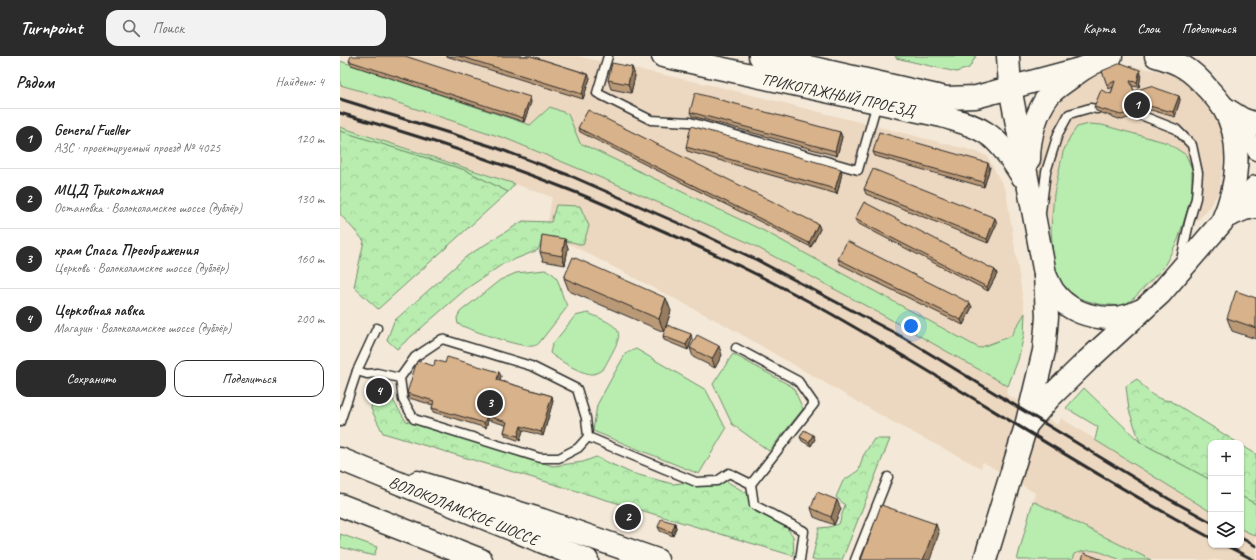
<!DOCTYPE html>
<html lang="ru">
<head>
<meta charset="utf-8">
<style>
	body { margin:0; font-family:Caveat,sans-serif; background:#f2f2f2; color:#222 }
	.controls { position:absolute; right:12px; bottom:12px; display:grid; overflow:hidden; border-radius:8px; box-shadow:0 1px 3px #0004 }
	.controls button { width:36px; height:36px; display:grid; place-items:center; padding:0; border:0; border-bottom:1px solid #e0e0e0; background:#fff; color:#222; font:20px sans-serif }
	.you { position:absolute; left:571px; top:270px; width:14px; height:14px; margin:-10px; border:3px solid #fff; border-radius:50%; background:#1a73e8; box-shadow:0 0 0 6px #1a73e833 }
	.badge { display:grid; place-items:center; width:26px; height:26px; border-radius:50%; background:#2b2b2b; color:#fff; font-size:13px; font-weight:700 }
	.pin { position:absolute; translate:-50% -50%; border:2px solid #fff; box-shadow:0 1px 4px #0006 }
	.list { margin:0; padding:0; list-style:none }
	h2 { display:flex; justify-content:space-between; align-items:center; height:52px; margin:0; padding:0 16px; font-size:17px }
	h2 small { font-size:13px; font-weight:400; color:#767676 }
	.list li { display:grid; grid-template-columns:26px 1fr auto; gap:12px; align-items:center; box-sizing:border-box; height:60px; padding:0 16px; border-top:1px solid #e0e0e0 }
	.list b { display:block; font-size:15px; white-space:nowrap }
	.list p { margin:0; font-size:13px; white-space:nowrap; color:#767676 }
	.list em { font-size:13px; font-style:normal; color:#767676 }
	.actions { display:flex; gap:8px; padding:12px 16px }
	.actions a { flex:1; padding:9px 0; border:1px solid #2b2b2b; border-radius:12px; text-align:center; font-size:14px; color:#2b2b2b }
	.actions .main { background:#2b2b2b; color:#fff }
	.icon { flex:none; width:22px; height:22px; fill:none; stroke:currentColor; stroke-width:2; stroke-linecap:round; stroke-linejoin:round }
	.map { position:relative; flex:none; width:916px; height:504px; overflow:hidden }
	header { display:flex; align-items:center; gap:24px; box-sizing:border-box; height:56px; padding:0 20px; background:#2b2b2b; color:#fff }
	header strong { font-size:19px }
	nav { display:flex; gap:22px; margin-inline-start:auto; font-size:14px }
	.search { width:280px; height:36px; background:#f2f2f2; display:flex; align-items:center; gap:10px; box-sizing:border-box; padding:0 14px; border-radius:12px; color:#767676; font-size:15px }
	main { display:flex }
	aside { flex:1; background:#fff }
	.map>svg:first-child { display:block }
	.built { fill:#ecd8c1 }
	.green { fill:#b8edaf; stroke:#728c6d }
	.forest { fill:url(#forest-crowns); stroke:#728c6d }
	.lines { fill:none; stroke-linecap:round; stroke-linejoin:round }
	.lane-casing { stroke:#2b2b2b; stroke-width:11 }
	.street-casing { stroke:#2b2b2b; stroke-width:19 }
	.secondary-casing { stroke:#2b2b2b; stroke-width:25 }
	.primary-casing { stroke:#2b2b2b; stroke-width:25 }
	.lane { stroke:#fbf7ec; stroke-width:8 }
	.street { stroke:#fbf7ec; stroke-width:16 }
	.secondary { stroke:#fbf7ec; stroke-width:22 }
	.primary { stroke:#fbf7ec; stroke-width:22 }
	.rail { stroke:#2b2b2b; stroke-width:3 }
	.wall { fill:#ba9977; stroke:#2b2b2b }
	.shaded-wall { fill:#977d61; stroke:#2b2b2b }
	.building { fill:#d8b28a; stroke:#2b2b2b }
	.labels { text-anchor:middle; stroke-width:3; stroke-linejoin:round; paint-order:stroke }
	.street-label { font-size:16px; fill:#2b2b2b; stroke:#fbf7ec }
</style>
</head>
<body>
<header>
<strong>Turnpoint</strong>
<div class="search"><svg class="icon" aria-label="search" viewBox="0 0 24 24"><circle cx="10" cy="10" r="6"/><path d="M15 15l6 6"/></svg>Поиск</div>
<nav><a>Карта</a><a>Слои</a><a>Поделиться</a></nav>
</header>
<main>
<aside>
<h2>Рядом<small>Найдено: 4</small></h2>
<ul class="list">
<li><span class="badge">1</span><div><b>General Fueller</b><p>АЗС · проектируемый проезд № 4025</p></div><em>120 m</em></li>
<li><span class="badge">2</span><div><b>МЦД Трикотажная</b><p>Остановка · Волоколамское шоссе (дублёр)</p></div><em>130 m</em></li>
<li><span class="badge">3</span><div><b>храм Спаса Преображения</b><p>Церковь · Волоколамское шоссе (дублёр)</p></div><em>160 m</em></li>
<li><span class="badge">4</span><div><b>Церковная лавка</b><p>Магазин · Волоколамское шоссе (дублёр)</p></div><em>200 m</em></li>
</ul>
<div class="actions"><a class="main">Сохранить</a><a>Поделиться</a></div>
</aside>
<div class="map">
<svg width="916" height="504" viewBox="0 0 916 504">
	<defs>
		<pattern id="forest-crowns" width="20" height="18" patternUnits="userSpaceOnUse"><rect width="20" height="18" fill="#b8edaf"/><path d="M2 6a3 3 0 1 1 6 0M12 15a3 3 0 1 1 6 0" fill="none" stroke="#9ecb97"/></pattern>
	</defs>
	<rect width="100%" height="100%" fill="#f4e9d8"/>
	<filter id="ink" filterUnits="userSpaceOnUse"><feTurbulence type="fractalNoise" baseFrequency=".025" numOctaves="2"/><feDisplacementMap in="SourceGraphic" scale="8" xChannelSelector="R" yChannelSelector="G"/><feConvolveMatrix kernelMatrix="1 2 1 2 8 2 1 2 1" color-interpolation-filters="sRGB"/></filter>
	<g filter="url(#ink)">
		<!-- built -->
		<g class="built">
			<polygon points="14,0 237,0 380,31 635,95 647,100 666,135 685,257 671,280 639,292 424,175 240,87 210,51 190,69 11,9"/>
			<polygon points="789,10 828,16 843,24 861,40 874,58 882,74 885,94 879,136 866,156 838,184 852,139 828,87 762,69 730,81 723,96 714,138 711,172 699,131 699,116 704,82 711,59 722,44 731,34 746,23 771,13"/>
			<polygon points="0,29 25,36 167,83 283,131 407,186 539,257 668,330 666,338 718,369 721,362 871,456 871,489 901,489 901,473 916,480 916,504 811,504 693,445 695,437 643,406 641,412 556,368 383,268 206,176 212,141 143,117 0,71"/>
			<polygon points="745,495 761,495 783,504 732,504 734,499"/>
		</g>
		<!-- green -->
		<g class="green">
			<polygon points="555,0 636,0 629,12 616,16 556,2"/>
			<polygon points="0,5 190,69 210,51 228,58 240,87 424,175 639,292 671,280 685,257 684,279 678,304 668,330 539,257 407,186 283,131 167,83 25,36 0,29"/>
			<polygon points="749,68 762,69 828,87 846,99 852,113 852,139 838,184 823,212 794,242 783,250 758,248 735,241 726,235 717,223 713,203 711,172 714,138 723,96 730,81 737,71"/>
			<polygon points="0,71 175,128 168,136 125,114 0,75"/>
			<path d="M 205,214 C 207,215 211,216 213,218 C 221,224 220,241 228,250 L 199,287 C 199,288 194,290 193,290 C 181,292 130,274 118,268 L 117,262 L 120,256 L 160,224 L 176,217 Z"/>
			<path d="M 248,257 C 289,274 283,276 264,312 C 261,315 257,317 253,318 C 243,319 218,304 210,297 L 212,289 L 235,260 Z"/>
			<polygon points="296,293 366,334 386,373 359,418 253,375 257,349 275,316 286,297"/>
			<polygon points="393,298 453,331 463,353 429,395 392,368 373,328"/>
			<polygon points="744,332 800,386 871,424 871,456 755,384 758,371 726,352"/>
			<polygon points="901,440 916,448 916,480 901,473"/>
			<path d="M 693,445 L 811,504 C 802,504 791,504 782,504 C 761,498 758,490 734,498 L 732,504 L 677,504 Z"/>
			<polygon points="0,478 37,491 34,500 0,491"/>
		</g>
		<!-- forest -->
		<g class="forest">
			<polygon points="0,75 125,114 168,136 38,253 14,231 24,185 0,158"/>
			<polygon points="216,149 240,150 249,170 243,189 232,186 202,184 198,194 163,208 126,233 57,293 47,284 54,265 127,200 183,165 211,166"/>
			<path d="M 797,323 C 808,336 813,343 831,345 L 898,387 L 871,387 L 871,424 L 800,386 L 789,354 L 786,330 Z"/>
			<polygon points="35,325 47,327 54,346 66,365 213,410 243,406 256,401 291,417 333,428 349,426 376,428 386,425 408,438 413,454 445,470 453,480 454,500 43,377 31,353"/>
			<polygon points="534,383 550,383 502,504 472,504 479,472 489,471 499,468 505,449 496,441 503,425 519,414 523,400"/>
			<polygon points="901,389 916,398 916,448 901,440"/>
		</g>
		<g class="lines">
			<defs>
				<g id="lane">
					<polyline points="268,0 257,37 311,64 350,66 518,114 537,47"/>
					<polyline points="797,59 803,60 836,73 852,89 858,117 856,142 849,167 841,204"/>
					<polyline points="701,156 706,116 718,78 729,58 750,52 757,53"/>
					<polyline points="396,292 458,325 474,348 411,428"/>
					<polyline points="17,315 27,318 37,317 60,322"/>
					<polyline points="0,366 17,315 37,272"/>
					<polyline points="248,381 246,362 237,333 191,310 102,283 75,301 60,322 63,344 74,363 200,402 219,402 238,392 248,381 356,426 377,425 389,417 411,428 414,449 464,475 460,504"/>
					<polyline points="515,504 548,421"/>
				</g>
				<g id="street">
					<polyline points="892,62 909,83 916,96"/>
					<polyline points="888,163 905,156 916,154"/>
				</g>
				<g id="secondary">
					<path d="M 323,0 L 602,60 C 617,65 633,68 646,77 C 660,85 674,107 682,120"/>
					<polyline points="420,0 606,42 636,41 743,12"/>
					<polyline points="883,51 902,63 916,68"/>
					<path d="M 689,103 C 689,82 696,56 709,39 C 716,31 725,26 733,20 C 745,11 756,4 771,0"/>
					<polyline points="887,160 916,131"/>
					<path d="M 705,219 C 708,224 710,231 714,236 C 732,261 772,269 799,255"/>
					<path d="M 689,366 L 710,341 L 748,304 L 820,238 L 882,166 C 898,130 904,85 883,51 C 878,44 873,38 867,32 C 851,13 840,7 816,0"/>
					<polyline points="78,426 202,464 317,504"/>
					<polyline points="645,504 686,370 704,295 707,261 705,218 670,31 668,0"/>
				</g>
				<g id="primary">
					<polyline points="0,403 247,504"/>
					<polyline points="0,449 141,504"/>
				</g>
			</defs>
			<!-- lane casing -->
			<use href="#lane" class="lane-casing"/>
			<!-- street casing -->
			<use href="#street" class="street-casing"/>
			<!-- secondary casing -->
			<use href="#secondary" class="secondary-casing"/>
			<!-- primary casing -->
			<use href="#primary" class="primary-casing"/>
			<!-- lane -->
			<use href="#lane" class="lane"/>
			<!-- street -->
			<use href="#street" class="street"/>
			<!-- secondary -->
			<use href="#secondary" class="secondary"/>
			<!-- primary -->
			<use href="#primary" class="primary"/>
			<!-- rail -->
			<g class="rail">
				<polyline points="0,43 157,92 231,120 354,174 417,204 564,282 829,443 871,466"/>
				<path d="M 0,57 C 76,79 153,104 227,133 C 256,144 284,157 312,170 C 372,196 431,224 488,256 C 617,329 740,412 871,482"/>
				<polyline points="901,482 916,490"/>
				<polyline points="885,489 914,504"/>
			</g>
		</g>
		<!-- wall -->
		<g class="wall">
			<polygon points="106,0 191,0 248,18 250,22 243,43"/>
			<polygon points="9,5 191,46 184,66 11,9"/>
			<polygon points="292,11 295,20 291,37 271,33 268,24"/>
			<polygon points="762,15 801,18 799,31 792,30 794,35 839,40 840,44 835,61 811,54 782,64 756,55 754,51 771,38 773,31 769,33"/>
			<polygon points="350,56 500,76 502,81 497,100 352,60"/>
			<polygon points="238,72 478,168 480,173 471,191 240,76"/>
			<polygon points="346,91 502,117 497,138 347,95"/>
			<polygon points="533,96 650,111 644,131 535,100"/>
			<polygon points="524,133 657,167 648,187 526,138"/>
			<polygon points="515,163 655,214 657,218 648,235 517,167"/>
			<polygon points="225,183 228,192 225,209 203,205 200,196"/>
			<polygon points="498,203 632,251 623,269 500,208"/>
			<polygon points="224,222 331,255 324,276 229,235"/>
			<polygon points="916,242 916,283 892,275 887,262"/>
			<polygon points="323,280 352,283 348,294 324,284"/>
			<polygon points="350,292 382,299 375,312 353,301"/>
			<polygon points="94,310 161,320 160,325 212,340 213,345 203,380 183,374 180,385 166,380 164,376 166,369 148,364 146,372 93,356 92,352 93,349 69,342 67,337"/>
			<polygon points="460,381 475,383 471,390 462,385"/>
			<polygon points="471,452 501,453 494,469 474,461"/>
			<polygon points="335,467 336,472 333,480 320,475 318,471"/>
		</g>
		<!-- shaded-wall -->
		<g class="shaded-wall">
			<polygon points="292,11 295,20 291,37 288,28"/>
			<polygon points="800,14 801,18 799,31 797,26"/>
			<polygon points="248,18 250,22 243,43 242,38"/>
			<polygon points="839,40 840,44 835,61 833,56"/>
			<polygon points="190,41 191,46 184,66 183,62"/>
			<polygon points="500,76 502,81 497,100 495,95"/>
			<polygon points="648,107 650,111 644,131 643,126"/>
			<polygon points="501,113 502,117 497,138 495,133"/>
			<polygon points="655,162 657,167 648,187 647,183"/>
			<polygon points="478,168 480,173 471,191 469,187"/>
			<polygon points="225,183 228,192 225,209 222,200"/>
			<polygon points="655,214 657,218 648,235 647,231"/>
			<polygon points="326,242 331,255 324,276 319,263"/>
			<polygon points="630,247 632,251 623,269 621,264"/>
			<polygon points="351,278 352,283 348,294 346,289"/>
			<polygon points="379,290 382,299 375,312 372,303"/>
			<polygon points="159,316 161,320 159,328 157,324"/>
			<polygon points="212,340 213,345 203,380 201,376"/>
			<polygon points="147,360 148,364 146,372 144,367"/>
			<polygon points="181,370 183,374 180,385 178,380"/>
			<polygon points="473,379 475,383 471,390 469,386"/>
			<polygon points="497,444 501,453 494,469 491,461"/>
			<polygon points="335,467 336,472 333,480 332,476"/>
			<polygon points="596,468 599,477 590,504 583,504"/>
		</g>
		<!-- building -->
		<g class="building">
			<polygon points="11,0 65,0 190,41 183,62 9,5"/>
			<polygon points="119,0 191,0 248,18 242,38"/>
			<polygon points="272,7 292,11 288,28 268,24"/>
			<polygon points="781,7 800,14 797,26 790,25 794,35 810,30 839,40 833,56 809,50 781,59 754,51 761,34 771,38 775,25 767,29 762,15"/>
			<polygon points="355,37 500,76 495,95 350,56"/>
			<polygon points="248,54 478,168 469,187 238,72"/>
			<polygon points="351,70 501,113 495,133 346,91"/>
			<polygon points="539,76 648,107 643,126 533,96"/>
			<polygon points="533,113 655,162 647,183 524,133"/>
			<polygon points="524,146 655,214 647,231 515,163"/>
			<polygon points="202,179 225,183 222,200 200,196"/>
			<polygon points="507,185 630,247 621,264 498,203"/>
			<polygon points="233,201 326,242 319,263 224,222"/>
			<polygon points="896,235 916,242 916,272 887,262"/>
			<polygon points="327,269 351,278 346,289 323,280"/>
			<polygon points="357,279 379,290 372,303 350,292"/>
			<polygon points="107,301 159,316 157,324 212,340 201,376 181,370 178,380 164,376 167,366 147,360 144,367 92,352 94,345 67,337 77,305 94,310 95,304 105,307"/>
			<polygon points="464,374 473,379 469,386 460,381"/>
			<polygon points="477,436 497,444 491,461 471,452"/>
			<polygon points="541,449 596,468 583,504 521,504"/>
			<polygon points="321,463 335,467 332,476 318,471"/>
			<polygon points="744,497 763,504 742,504"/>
		</g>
	</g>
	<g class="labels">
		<!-- street labels -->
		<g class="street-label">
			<text transform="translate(498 38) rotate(12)" y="6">ТРИКОТАЖНЫЙ ПРОЕЗД</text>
			<text transform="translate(124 454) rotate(22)" y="6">ВОЛОКОЛАМСКОЕ ШОССЕ</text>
		</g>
	</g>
</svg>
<div class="controls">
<button>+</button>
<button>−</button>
<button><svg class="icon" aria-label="layers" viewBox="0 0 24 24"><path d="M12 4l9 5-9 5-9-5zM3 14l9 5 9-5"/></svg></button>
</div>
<div class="you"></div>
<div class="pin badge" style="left:797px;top:49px">1</div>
<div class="pin badge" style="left:288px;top:461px">2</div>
<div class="pin badge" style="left:150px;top:347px">3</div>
<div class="pin badge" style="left:39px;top:335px">4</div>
</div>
</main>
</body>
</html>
